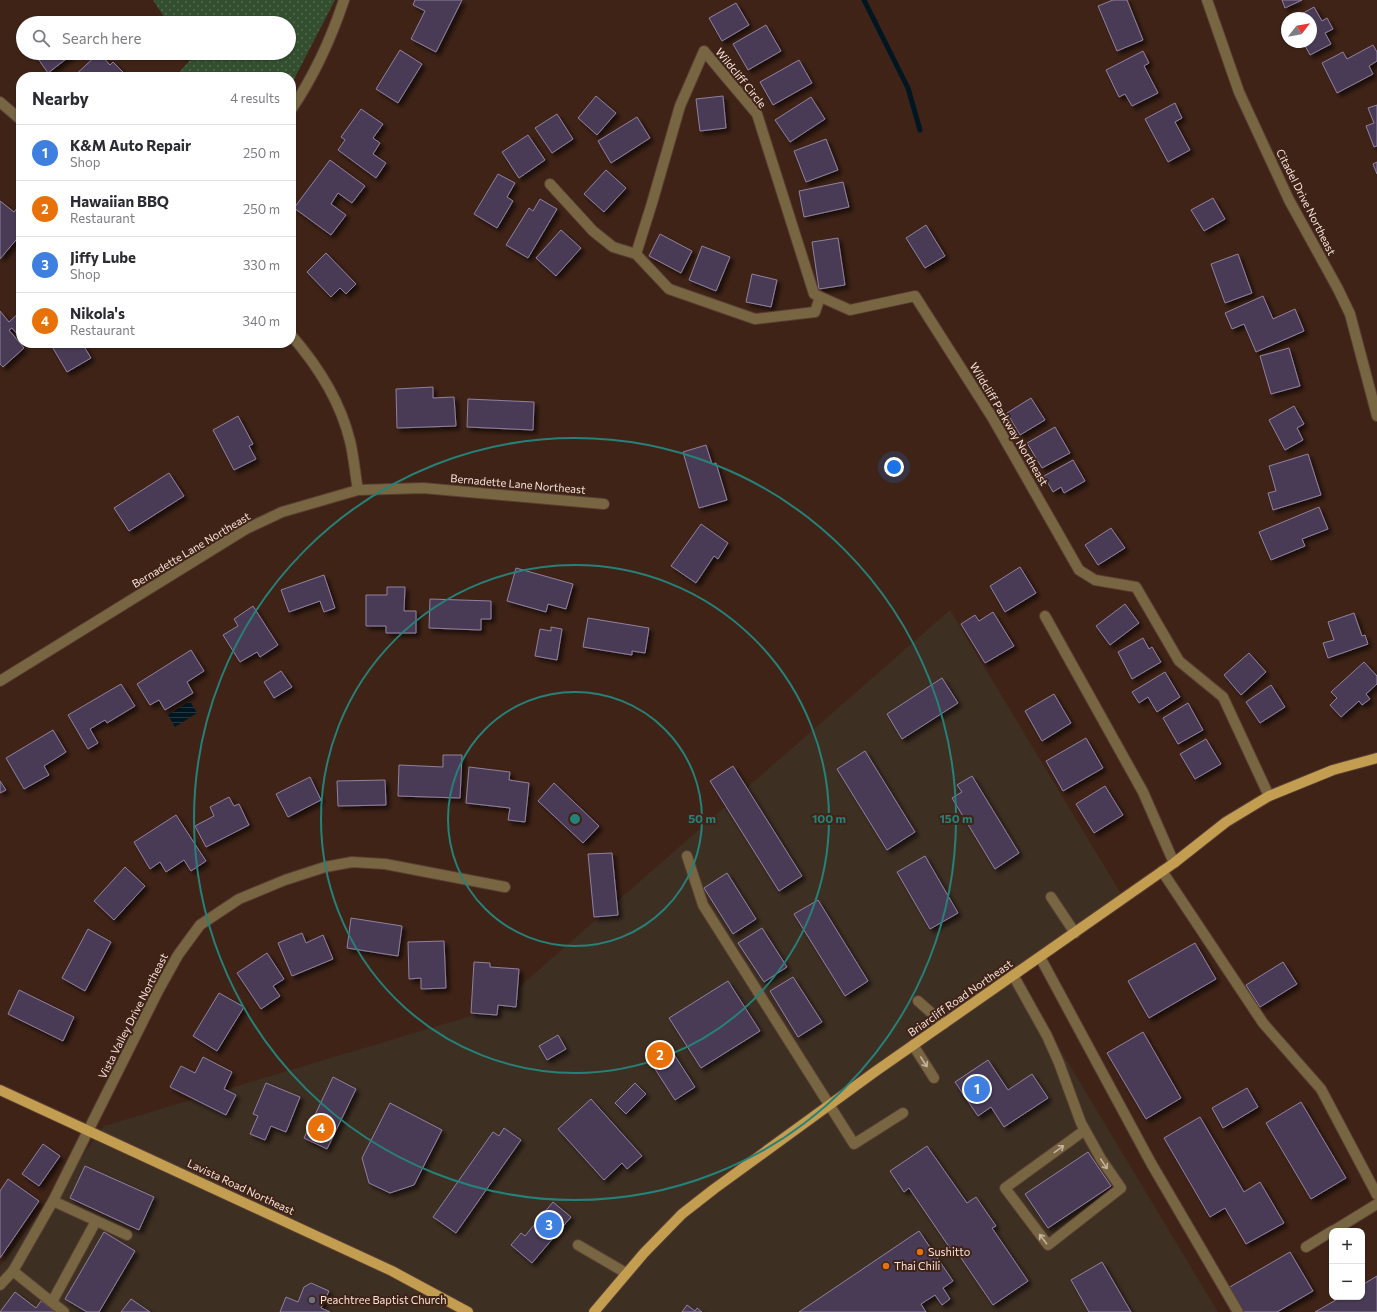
<!DOCTYPE html>
<html lang="en">
<head>
<meta charset="utf-8">
<style>
	body { margin:0; font-family:Commissioner,sans-serif; background:#f2f2f3; color:#2b2b33 }
	.controls { position:absolute; right:12px; bottom:12px; display:grid; overflow:hidden; border-radius:8px; box-shadow:0 1px 3px #0004 }
	.controls button { width:36px; height:36px; display:grid; place-items:center; padding:0; border:0; border-bottom:1px solid #e1e1e2; background:#fff; color:#2b2b33; font:20px sans-serif }
	.compass { position:absolute; left:1281px; top:12px; width:36px; height:36px; border-radius:50%; background:#fff; box-shadow:0 1px 3px #0004; rotate:59deg }
	.you { position:absolute; left:894px; top:467px; width:14px; height:14px; margin:-10px; border:3px solid #fff; border-radius:50%; background:#1a73e8; box-shadow:0 0 0 6px #1a73e833 }
	.badge { display:grid; place-items:center; width:26px; height:26px; border-radius:50%; background:#8a5e43; color:#fff; font-size:13px; font-weight:700 }
	.pin { position:absolute; translate:-50% -50%; border:2px solid #fff; box-shadow:0 1px 4px #0006 }
	.list { margin:0; padding:0; list-style:none }
	h2 { display:flex; justify-content:space-between; align-items:center; height:52px; margin:0; padding:0 16px; font-size:17px }
	h2 small { font-size:13px; font-weight:400; color:#7c7c81 }
	.list li { display:grid; grid-template-columns:26px 1fr auto; gap:12px; align-items:center; box-sizing:border-box; height:56px; padding:0 16px; border-top:1px solid #e1e1e2 }
	.list b { display:block; font-size:15px; white-space:nowrap }
	.list p { margin:0; font-size:13px; white-space:nowrap; color:#7c7c81 }
	.list em { font-size:13px; font-style:normal; color:#7c7c81 }
	.icon { flex:none; width:22px; height:22px; fill:none; stroke:currentColor; stroke-width:2; stroke-linecap:round; stroke-linejoin:round }
	.map { position:relative; flex:none; width:1377px; height:1312px; overflow:hidden }
	.search { position:absolute; background:#fff; box-shadow:0 1px 3px #0004; left:16px; top:16px; width:280px; height:44px; display:flex; align-items:center; gap:10px; box-sizing:border-box; padding:0 14px; border-radius:22px; color:#7c7c81; font-size:15px }
	.panel { position:absolute; background:#fff; box-shadow:0 1px 3px #0004; left:16px; top:72px; width:280px; height:276px; border-radius:16px }
	.map>svg:first-child { display:block }
	.commercial { fill:#3e2f23 }
	.park { fill:url(#park-dots) }
	.water { fill:url(#water-rules) }
	.lines { fill:none; stroke-linecap:round; stroke-linejoin:round }
	.stream { stroke:#001721; stroke-width:5 }
	.building { fill:#4a3b56; stroke:#90809e; filter:url(#shadow) }
	.minor-casing { stroke:#593e33; stroke-width:12 }
	.major-casing { stroke:#593e33; stroke-width:12 }
	.minor { stroke:#786542; stroke-width:10 }
	.major { stroke:#c49e50; stroke-width:10 }
	.oneway { stroke:#c5b19e }
	.ring { fill:none; stroke:#268179; stroke-width:2 }
	.food-dot { fill:#e8710a; stroke:#3f2317; stroke-width:1.5 }
	.worship-dot { fill:#6b7280; stroke:#3f2317; stroke-width:1.5 }
	.labels { text-anchor:middle; stroke-width:4; stroke-linejoin:round; paint-order:stroke }
	.street-label { font-size:11px; fill:#f8e4dc; stroke:#3f2317 }
	.poi-label { font-size:11px; fill:#f8e4dc; stroke:#3f2317; text-anchor:start }
	.centre { fill:#268179; stroke:#3f2317; stroke-width:2 }
	.ring-label { font-size:12px; text-anchor:middle; font-weight:bold; fill:#268179; stroke:#3f2317; stroke-width:4; stroke-linejoin:round; paint-order:stroke }
</style>
</head>
<body>
<div class="map">
<svg width="1377" height="1312" viewBox="0 0 1377 1312">
	<defs>
		<pattern id="park-dots" width="8" height="8" patternUnits="userSpaceOnUse"><rect width="8" height="8" fill="#334f2f"/><path d="M2 2h.1M6 6h.1" fill="none" stroke="#51684d" stroke-width="1.8" stroke-linecap="round"/></pattern>
		<pattern id="water-rules" width="6" height="5" patternUnits="userSpaceOnUse"><rect width="6" height="5" fill="#001721"/><path d="M0 2.5h6" fill="none" stroke="#263941"/></pattern>
		<filter id="shadow"><feDropShadow dx="3.5" dy="3.5" stdDeviation="2" flood-color="#0009"/></filter>
	</defs>
	<rect width="100%" height="100%" fill="#3f2317"/>
	<!-- commercial -->
	<polygon class="commercial" points="950,610 1123,897 1016,976 1218,1312 0,1312 0,1266 104,1126 494,1009"/>
	<!-- park -->
	<polygon class="park" points="153,0 335,0 291,85 291,77 175,77 191,59 187,53 289,53 289,23 168,23"/>
	<!-- water -->
	<polygon class="water" points="190,701 197,713 175,727 168,715"/>
	<g class="lines">
		<!-- stream -->
		<polyline class="stream" points="864,0 908,88 920,130"/>
	</g>
	<!-- building -->
	<g class="building">
		<polygon points="415,0 462,0 436,52 411,39 425,11 413,5"/>
		<polygon points="1113,0 1127,0 1143,40 1117,51 1098,6"/>
		<polygon points="1282,0 1302,0 1285,8"/>
		<polygon points="736,3 749,25 722,41 709,18"/>
		<polygon points="1314,7 1322,21 1327,18 1333,29 1325,33 1331,44 1310,55 1303,42 1311,42 1311,18 1294,18"/>
		<polygon points="766,25 781,51 748,70 733,44"/>
		<polygon points="1373,45 1377,52 1377,61 1369,66 1373,74 1337,93 1322,63 1343,52 1347,59"/>
		<polygon points="400,50 422,64 398,103 376,89"/>
		<polygon points="1143,51 1149,63 1144,66 1158,93 1132,106 1125,94 1119,97 1106,70"/>
		<polygon points="34,53 74,53 48,73"/>
		<polygon points="99,53 110,65 113,62 128,77 73,77"/>
		<polygon points="799,60 812,83 773,105 760,82"/>
		<polygon points="596,96 616,113 597,135 578,118"/>
		<polygon points="723,96 726,128 700,131 696,99"/>
		<polygon points="811,97 825,119 790,142 775,120"/>
		<polygon points="1175,103 1182,118 1175,122 1190,150 1168,162 1145,119"/>
		<polygon points="1377,105 1377,146 1374,147 1366,126 1374,123 1368,108"/>
		<polygon points="361,109 383,124 373,138 380,143 373,154 386,163 376,178 338,150 345,140 341,137"/>
		<polygon points="557,114 573,139 552,153 535,128"/>
		<polygon points="637,117 650,138 611,163 598,141"/>
		<polygon points="528,135 545,160 519,178 502,152"/>
		<polygon points="826,139 838,170 806,182 794,151"/>
		<polygon points="330,160 365,186 352,203 338,193 331,204 346,215 331,235 294,208"/>
		<polygon points="1377,162 1377,174 1373,164"/>
		<polygon points="606,170 626,188 604,212 584,194"/>
		<polygon points="498,174 515,183 507,197 513,201 497,228 474,214"/>
		<polygon points="843,182 849,207 804,217 799,191"/>
		<polygon points="1213,198 1225,219 1204,231 1191,210"/>
		<polygon points="540,199 557,209 528,258 506,245 529,208 533,211"/>
		<polygon points="0,201 14,212 21,203 21,234 0,259"/>
		<polygon points="926,225 945,256 925,268 906,238"/>
		<polygon points="561,230 581,248 556,276 536,258"/>
		<polygon points="660,234 692,251 681,273 649,256"/>
		<polygon points="838,238 845,285 819,289 812,242"/>
		<polygon points="702,246 730,257 716,291 689,280"/>
		<polygon points="326,253 356,284 346,294 340,288 331,297 307,272"/>
		<polygon points="1238,254 1252,293 1225,303 1211,264"/>
		<polygon points="752,274 777,280 771,307 746,302"/>
		<polygon points="1263,296 1273,319 1295,309 1304,331 1256,352 1244,324 1232,329 1225,313"/>
		<polygon points="0,311 9,322 21,311 21,334 19,336 12,328 9,330 24,348 3,367 0,364"/>
		<polygon points="50,343 82,343 91,358 67,372"/>
		<polygon points="1289,348 1300,386 1271,394 1260,356"/>
		<polygon points="433,387 433,398 454,397 456,426 397,428 396,389"/>
		<polygon points="1031,398 1045,420 1020,435 1007,413"/>
		<polygon points="468,399 534,402 533,430 467,427"/>
		<polygon points="1294,406 1304,424 1297,428 1303,440 1285,450 1269,420"/>
		<polygon points="238,416 253,444 249,446 256,459 234,470 213,430"/>
		<polygon points="1055,427 1070,453 1042,468 1027,443"/>
		<polygon points="706,445 712,464 716,463 727,500 699,508 683,452"/>
		<polygon points="1308,454 1321,495 1273,510 1268,493 1276,491 1269,466"/>
		<polygon points="1073,460 1085,481 1064,493 1061,487 1053,492 1044,476"/>
		<polygon points="169,473 184,496 129,531 114,508"/>
		<polygon points="1319,507 1328,529 1302,539 1305,546 1271,560 1259,532"/>
		<polygon points="701,524 728,543 718,559 714,556 696,583 671,566"/>
		<polygon points="1111,528 1125,548 1098,565 1085,545"/>
		<polygon points="1020,567 1036,593 1005,612 990,586"/>
		<polygon points="516,568 573,584 566,609 548,604 546,612 507,601"/>
		<polygon points="324,575 335,608 324,612 320,601 289,612 281,590"/>
		<polygon points="387,587 405,587 404,611 416,611 416,633 386,633 386,626 366,626 366,595 387,595"/>
		<polygon points="430,599 491,601 491,619 481,619 481,630 429,628"/>
		<polygon points="1125,604 1139,623 1110,645 1096,626"/>
		<polygon points="253,606 278,645 260,657 257,652 240,662 223,635 238,626 234,619"/>
		<polygon points="993,612 1014,646 985,663 961,624 975,615 979,621"/>
		<polygon points="1354,613 1362,636 1365,635 1368,644 1328,658 1323,643 1334,640 1328,622"/>
		<polygon points="588,618 649,628 645,653 632,651 632,655 583,647"/>
		<polygon points="551,627 562,629 557,660 535,656 540,629 551,631"/>
		<polygon points="1143,638 1149,649 1152,647 1161,662 1132,679 1118,652"/>
		<polygon points="191,650 204,671 187,682 193,693 165,710 159,700 150,705 137,684"/>
		<polygon points="1249,653 1266,672 1241,695 1224,675"/>
		<polygon points="1364,662 1377,676 1377,684 1366,694 1370,699 1362,705 1359,701 1341,717 1330,705 1337,698 1331,692"/>
		<polygon points="281,671 292,687 274,698 264,682"/>
		<polygon points="1165,672 1180,697 1157,712 1148,697 1139,703 1132,692"/>
		<polygon points="942,678 958,703 902,739 887,714"/>
		<polygon points="121,684 135,706 107,723 105,720 90,729 98,743 88,749 68,715"/>
		<polygon points="1271,685 1285,707 1260,723 1246,702"/>
		<polygon points="1054,694 1071,723 1042,741 1025,711"/>
		<polygon points="1188,703 1203,730 1178,744 1163,718"/>
		<polygon points="53,730 66,752 44,766 49,775 24,789 6,758"/>
		<polygon points="1086,738 1103,768 1063,791 1046,761"/>
		<polygon points="1206,739 1221,764 1195,779 1180,754"/>
		<polygon points="865,751 915,832 887,850 837,769"/>
		<polygon points="443,755 462,755 460,798 398,796 399,765 443,767"/>
		<polygon points="733,766 802,876 779,891 710,781"/>
		<polygon points="469,767 510,772 509,780 529,783 525,822 508,820 510,808 466,803"/>
		<polygon points="972,776 1019,853 995,869 952,798 962,792 957,785"/>
		<polygon points="310,777 321,800 288,817 276,794"/>
		<polygon points="385,780 386,805 338,806 337,781"/>
		<polygon points="0,781 6,790 0,793"/>
		<polygon points="554,783 599,826 583,843 538,801"/>
		<polygon points="1105,786 1123,815 1094,833 1076,804"/>
		<polygon points="229,797 234,806 239,804 249,825 206,847 195,826 214,816 210,807"/>
		<polygon points="176,815 206,861 191,871 184,860 166,872 160,862 150,869 134,842"/>
		<polygon points="612,853 618,915 594,917 588,854"/>
		<polygon points="925,856 958,913 930,929 897,872"/>
		<polygon points="125,867 145,886 114,920 94,901"/>
		<polygon points="727,873 756,919 733,934 704,888"/>
		<polygon points="818,900 868,981 845,996 794,914"/>
		<polygon points="351,918 402,926 398,956 347,948"/>
		<polygon points="762,928 787,967 764,982 738,943"/>
		<polygon points="88,929 111,942 85,991 62,978"/>
		<polygon points="302,933 306,943 323,935 333,959 292,976 278,943"/>
		<polygon points="444,941 446,988 421,989 421,978 409,979 408,942"/>
		<polygon points="1195,943 1216,979 1149,1018 1128,981"/>
		<polygon points="267,953 284,979 273,986 280,996 261,1009 237,973"/>
		<polygon points="474,962 490,963 490,967 519,969 516,1007 498,1005 497,1015 471,1013"/>
		<polygon points="1283,962 1297,984 1260,1007 1246,985"/>
		<polygon points="793,977 822,1022 798,1037 770,991"/>
		<polygon points="728,981 760,1031 701,1068 669,1018"/>
		<polygon points="19,990 74,1017 63,1041 8,1014"/>
		<polygon points="219,993 244,1007 217,1051 193,1036"/>
		<polygon points="1143,1032 1181,1098 1146,1119 1107,1053"/>
		<polygon points="558,1035 566,1049 547,1060 539,1046"/>
		<polygon points="666,1042 695,1087 675,1100 646,1055"/>
		<polygon points="203,1057 232,1072 224,1089 236,1095 226,1115 170,1087 181,1066 195,1073"/>
		<polygon points="988,1060 1008,1090 1032,1074 1048,1098 1004,1127 991,1107 978,1116 955,1082"/>
		<polygon points="333,1077 356,1089 327,1149 304,1138"/>
		<polygon points="266,1083 300,1097 286,1132 271,1126 265,1140 250,1134 258,1116 253,1114"/>
		<polygon points="635,1083 646,1094 626,1114 615,1103"/>
		<polygon points="1247,1088 1258,1107 1223,1128 1212,1108"/>
		<polygon points="591,1099 642,1156 627,1169 622,1163 604,1180 558,1129"/>
		<polygon points="1301,1102 1346,1178 1311,1199 1266,1123"/>
		<polygon points="390,1103 442,1130 414,1185 390,1193 369,1183 362,1158"/>
		<polygon points="1200,1117 1244,1192 1260,1182 1284,1223 1246,1244 1225,1208 1210,1217 1164,1138"/>
		<polygon points="504,1128 521,1140 456,1233 433,1217 493,1132 499,1136"/>
		<polygon points="43,1144 60,1156 39,1186 22,1174"/>
		<polygon points="927,1146 967,1203 976,1197 996,1226 992,1228 1028,1281 993,1305 957,1252 954,1254 909,1188 904,1192 890,1171"/>
		<polygon points="1088,1152 1111,1186 1048,1228 1025,1194"/>
		<polygon points="85,1166 154,1197 139,1230 70,1198"/>
		<polygon points="8,1179 39,1201 0,1258 0,1191"/>
		<polygon points="553,1202 571,1217 532,1263 511,1245 521,1233 525,1236"/>
		<polygon points="919,1231 953,1281 943,1288 950,1299 942,1305 935,1295 921,1304 926,1312 799,1312"/>
		<polygon points="104,1232 135,1251 99,1312 87,1312 65,1299"/>
		<polygon points="1290,1252 1313,1291 1277,1312 1243,1312 1228,1288"/>
		<polygon points="1102,1262 1131,1312 1089,1312 1071,1280"/>
		<polygon points="1377,1276 1377,1312 1315,1312 1341,1297 1362,1297 1362,1285"/>
		<polygon points="311,1283 329,1291 321,1308 330,1312 280,1312 286,1297 298,1302 304,1287"/>
		<polygon points="15,1292 36,1308 41,1301 56,1312 0,1312"/>
		<polygon points="131,1299 150,1312 121,1312"/>
		<polygon points="687,1305 695,1311 697,1308 702,1312 682,1312"/>
	</g>
	<g class="lines">
		<defs>
			<g id="minor">
				<polyline points="1207,0 1239,92 1289,200 1338,289 1350,314 1377,416"/>
				<polyline points="0,102 21,120"/>
				<path d="M 291,110 C 314,76 331,39 344,0"/>
				<polyline points="550,184 593,231 613,247 636,254 669,289 755,319 815,312 820,297"/>
				<polyline points="636,254 652,203 680,106 704,51 757,114 814,294 850,310 915,296 992,417 1079,570 1095,580 1136,587 1179,661 1223,697 1269,796"/>
				<path d="M 291,335 C 318,366 340,400 350,441 C 354,457 355,474 358,490"/>
				<polyline points="1045,616 1143,792 1174,863"/>
				<polyline points="0,681 246,529 282,512 358,490 423,488 604,504"/>
				<polyline points="687,856 703,905 854,1144 903,1113"/>
				<polyline points="1162,871 1263,1023 1321,1089 1377,1195"/>
				<polyline points="1051,897 1075,933"/>
				<polyline points="1040,957 1151,1163 1238,1312"/>
				<polyline points="1013,975 1047,1036 1059,1063 1081,1123 1101,1159 1121,1188 1048,1245 1005,1188 1085,1130"/>
				<polyline points="918,1001 944,1024"/>
				<polyline points="913,1045 934,1078"/>
				<polyline points="53,1201 127,1235"/>
				<polyline points="1333,1231 1377,1204"/>
				<polyline points="578,1245 626,1273"/>
				<polyline points="1306,1247 1332,1231"/>
				<polyline points="13,1271 64,1312"/>
				<polyline points="0,1285 13,1271 53,1201 158,991 178,955 200,925 239,899 285,880 325,867 352,862 385,864 505,887"/>
				<polyline points="52,1302 96,1221"/>
			</g>
			<g id="major">
				<polyline points="0,1090 392,1271 468,1312"/>
				<polyline points="594,1312 644,1253 682,1214 714,1189 876,1071 1174,863 1226,822 1269,796 1333,770 1377,758"/>
			</g>
		</defs>
		<!-- minor casing -->
		<use href="#minor" class="minor-casing"/>
		<!-- major casing -->
		<use href="#major" class="major-casing"/>
		<!-- minor -->
		<use href="#minor" class="minor"/>
		<!-- major -->
		<use href="#major" class="major"/>
	</g>
	<!-- one-way arrows -->
	<defs><path id="oneway-shaft" d="M-6 0H5M1.5-3L5.5 0L1.5 3" fill="none" stroke-width="1.6" stroke-linecap="round" stroke-linejoin="round"/></defs>
	<g class="oneway">
		<use href="#oneway-shaft" transform="translate(924 1062) rotate(57)"/>
		<use href="#oneway-shaft" transform="translate(1059 1149) rotate(-36)"/>
		<use href="#oneway-shaft" transform="translate(1104 1164) rotate(56)"/>
		<use href="#oneway-shaft" transform="translate(1043 1239) rotate(-127)"/>
	</g>
	<!-- distance rings -->
	<g class="ring">
		<circle cx="575" cy="819" r="127"/>
		<circle cx="575" cy="819" r="254"/>
		<circle cx="575" cy="819" r="381"/>
	</g>
	<!-- markers -->
	<g class="food-dot">
		<circle cx="920" cy="1252" r="4"/>
		<circle cx="886" cy="1266" r="4"/>
	</g>
	<circle class="worship-dot" cx="312" cy="1300" r="4"/>
	<g class="labels">
		<!-- street labels -->
		<g class="street-label">
			<text transform="translate(741 78) rotate(51)" y="4">Wildcliff Circle</text>
			<text transform="translate(1306 202) rotate(63)" y="4">Citadel Drive Northeast</text>
			<text transform="translate(1009 424) rotate(59)" y="4">Wildcliff Parkway Northeast</text>
			<text transform="translate(518 484) rotate(5)" y="4">Bernadette Lane Northeast</text>
			<text transform="translate(191 550) rotate(-31)" y="4">Bernadette Lane Northeast</text>
			<text transform="translate(960 998) rotate(-35)" y="4">Briarcliff Road Northeast</text>
			<text transform="translate(133 1016) rotate(-63)" y="4">Vista Valley Drive Northeast</text>
			<text transform="translate(241 1187) rotate(25)" y="4">Lavista Road Northeast</text>
		</g>
		<!-- poi labels -->
		<g class="poi-label">
			<text x="928" y="1256">Sushitto</text>
			<text x="894" y="1270">Thai Chili</text>
			<text x="320" y="1304">Peachtree Baptist Church</text>
		</g>
	</g>
	<circle cx="575" cy="819" r="6" class="centre"/>
	<g class="ring-label">
		<text x="702" y="823">50 m</text>
		<text x="829" y="823">100 m</text>
		<text x="956" y="823">150 m</text>
	</g>
</svg>
<div class="controls">
<button>+</button>
<button>−</button>
</div>
<svg class="compass" viewBox="-18 -18 36 36"><path d="M0-13l5 13h-10z" fill="#e53935"/><path d="M0 13l5-13h-10z" fill="#7c7c81"/></svg>
<div class="you"></div>
<div class="pin badge" style="left:977px;top:1089px;background:#3f7fe0">1</div>
<div class="pin badge" style="left:660px;top:1055px;background:#e8710a">2</div>
<div class="pin badge" style="left:549px;top:1225px;background:#3f7fe0">3</div>
<div class="pin badge" style="left:321px;top:1128px;background:#e8710a">4</div>
<div class="search"><svg class="icon" aria-label="search" viewBox="0 0 24 24"><circle cx="10" cy="10" r="6"/><path d="M15 15l6 6"/></svg>Search here</div>
<section class="panel">
<h2>Nearby<small>4 results</small></h2>
<ul class="list">
<li><span class="badge" style="background:#3f7fe0">1</span><div><b>K&amp;M Auto Repair</b><p>Shop</p></div><em>250 m</em></li>
<li><span class="badge" style="background:#e8710a">2</span><div><b>Hawaiian BBQ</b><p>Restaurant</p></div><em>250 m</em></li>
<li><span class="badge" style="background:#3f7fe0">3</span><div><b>Jiffy Lube</b><p>Shop</p></div><em>330 m</em></li>
<li><span class="badge" style="background:#e8710a">4</span><div><b>Nikola's</b><p>Restaurant</p></div><em>340 m</em></li>
</ul>
</section>
</div>
</body>
</html>
